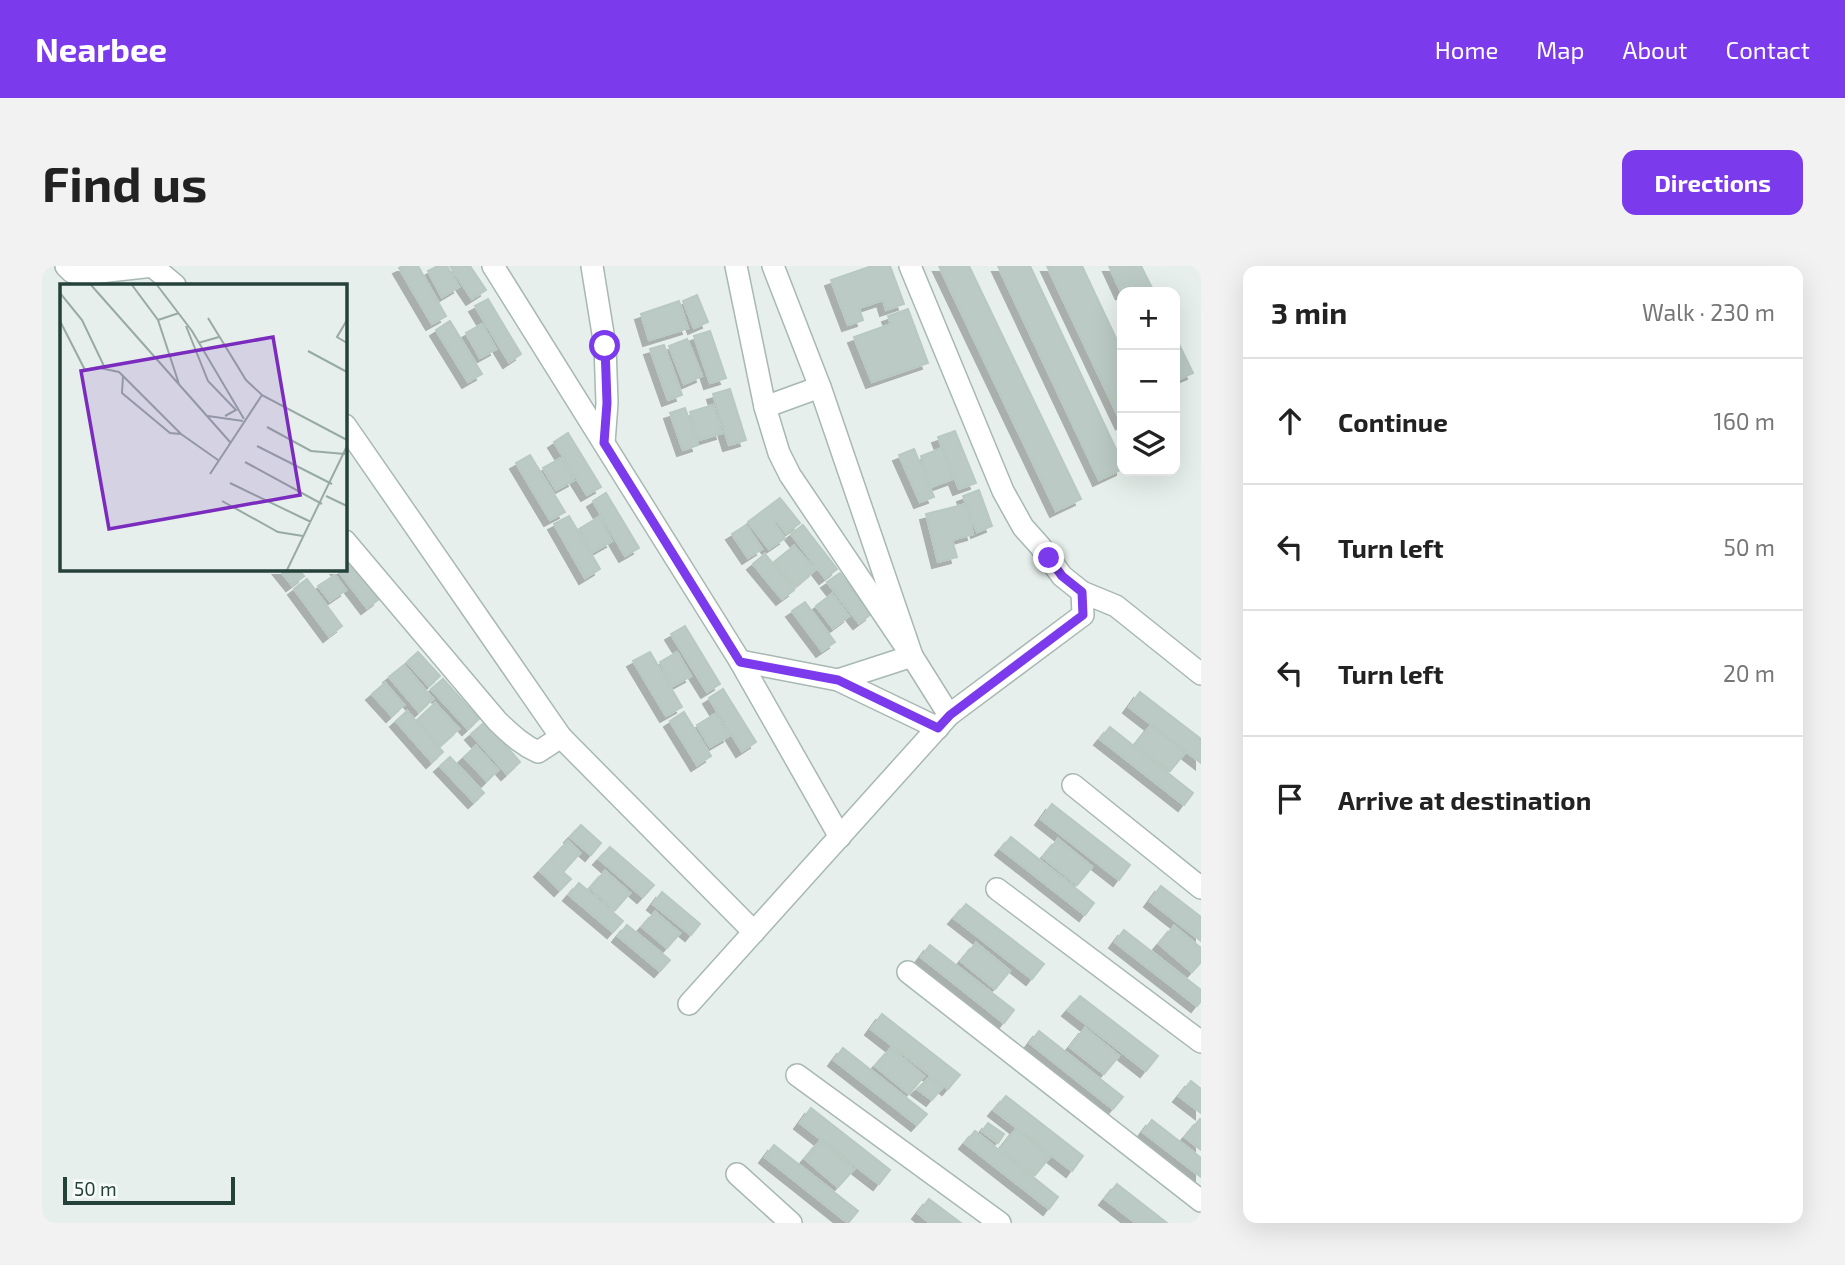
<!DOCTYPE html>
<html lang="en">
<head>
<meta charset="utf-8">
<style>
	body { margin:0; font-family:"Exo 2",sans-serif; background:#f2f2f2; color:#222 }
	.controls { position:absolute; right:21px; top:21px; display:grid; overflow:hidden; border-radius:14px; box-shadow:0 7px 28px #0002 }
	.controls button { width:63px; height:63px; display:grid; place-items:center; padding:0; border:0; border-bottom:2px solid #e0e0e0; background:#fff; color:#222; font:35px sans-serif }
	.scale { position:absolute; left:21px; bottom:18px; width:172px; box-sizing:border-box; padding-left:7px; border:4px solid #24423a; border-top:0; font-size:19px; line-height:24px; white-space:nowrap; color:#24423a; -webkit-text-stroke:5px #f7fbf9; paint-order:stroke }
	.stop { position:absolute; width:21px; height:21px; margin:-16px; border:5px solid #7c3aed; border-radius:50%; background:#fff }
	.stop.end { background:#7c3aed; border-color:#fff; box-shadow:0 2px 7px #0008 }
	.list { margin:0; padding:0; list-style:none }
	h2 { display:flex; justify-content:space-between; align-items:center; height:91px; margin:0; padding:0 28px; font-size:30px }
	h2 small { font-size:23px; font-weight:400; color:#767676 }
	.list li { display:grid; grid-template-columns:46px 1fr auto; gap:21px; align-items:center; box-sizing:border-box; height:126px; padding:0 28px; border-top:2px solid #e0e0e0 }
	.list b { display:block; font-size:26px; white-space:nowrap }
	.list em { font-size:23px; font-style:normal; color:#767676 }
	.icon { flex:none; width:38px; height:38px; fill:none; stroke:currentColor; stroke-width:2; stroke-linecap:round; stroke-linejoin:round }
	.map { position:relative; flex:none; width:1159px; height:957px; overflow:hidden; border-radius:14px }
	header { display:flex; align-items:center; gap:42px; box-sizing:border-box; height:98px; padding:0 35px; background:#7c3aed; color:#fff }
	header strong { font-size:33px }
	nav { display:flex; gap:38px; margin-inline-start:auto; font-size:24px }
	.intro { display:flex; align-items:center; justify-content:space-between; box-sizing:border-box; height:168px; padding:0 42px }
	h1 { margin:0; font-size:49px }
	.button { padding:18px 32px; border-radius:14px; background:#7c3aed; color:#fff; font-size:24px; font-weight:700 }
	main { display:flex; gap:42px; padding:0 42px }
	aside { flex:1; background:#fff; border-radius:14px; box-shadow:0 7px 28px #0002 }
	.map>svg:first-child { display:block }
	.building { fill:#bbcac4; stroke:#b8c9c2; stroke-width:2; filter:url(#shadow) }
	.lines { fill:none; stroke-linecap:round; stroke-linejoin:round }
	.minor-casing { stroke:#a8b8b2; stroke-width:24 }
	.minor { stroke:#fff; stroke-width:21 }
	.route { stroke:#7c3aed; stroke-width:9 }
	.inset-road { fill:none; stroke:#98aaa4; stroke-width:2 }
	.view { fill:#7b2cbf; fill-opacity:0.15; stroke:#7b2cbf; stroke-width:3.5 }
	.inset-edge { fill:none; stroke:#24423a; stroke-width:3.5 }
</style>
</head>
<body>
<header>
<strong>Nearbee</strong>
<nav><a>Home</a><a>Map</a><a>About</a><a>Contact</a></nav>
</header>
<div class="intro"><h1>Find us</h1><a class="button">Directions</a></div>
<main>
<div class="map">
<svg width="1159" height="957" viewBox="0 0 1159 957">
	<defs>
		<filter id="shadow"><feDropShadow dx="-6" dy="6" stdDeviation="0" flood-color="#0004"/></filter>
	</defs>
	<rect width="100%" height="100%" fill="#e6efeb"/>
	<!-- building -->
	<g class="building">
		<polygon points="361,0 376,0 404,50 390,58 357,2"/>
		<polygon points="396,0 405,0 417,21 400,31 386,5"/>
		<polygon points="408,0 428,0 444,24 430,33"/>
		<polygon points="830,0 848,0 862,38 844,44 841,34 817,42 821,54 806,59 789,14"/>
		<polygon points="897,0 927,0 1039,233 1014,245"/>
		<polygon points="956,0 988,0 1080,196 1080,203 1057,214"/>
		<polygon points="1005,0 1040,0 1080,85 1080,158"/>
		<polygon points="1067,0 1099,0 1112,26 1080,26 1080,28"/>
		<polygon points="655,29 666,56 652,62 641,35"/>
		<polygon points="446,33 479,88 467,96 433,40"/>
		<polygon points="637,35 646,62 607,74 599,48"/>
		<polygon points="866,43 886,97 830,116 812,71 849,58 846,50"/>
		<polygon points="408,55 440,108 426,116 394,64"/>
		<polygon points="440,58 454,83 438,92 424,67"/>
		<polygon points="668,65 684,112 668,117 652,70"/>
		<polygon points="1133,70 1151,107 1133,115"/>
		<polygon points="645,73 660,110 642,118 627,80"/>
		<polygon points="622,79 640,129 626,134 608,83"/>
		<polygon points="688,123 704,174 687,179 671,128"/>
		<polygon points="671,139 680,167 657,174 648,146"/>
		<polygon points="643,142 656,179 641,184 628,147"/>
		<polygon points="913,165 934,217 917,223 896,171"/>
		<polygon points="526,167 559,221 545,229 512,176"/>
		<polygon points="900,182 911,213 889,221 879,190"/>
		<polygon points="872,183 892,231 878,236 857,189"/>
		<polygon points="488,189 523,246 508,254 474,197"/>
		<polygon points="519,192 532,214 514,224 501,202"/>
		<polygon points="937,224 950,260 935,266 921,230"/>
		<polygon points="564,227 597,282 583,290 551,235"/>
		<polygon points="738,232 758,257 744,267 735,255 732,257 743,272 727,283 706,256"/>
		<polygon points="924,238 931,268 910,274 915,291 896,296 884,248"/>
		<polygon points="527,250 558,303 543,312 512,258"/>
		<polygon points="557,251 570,275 551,286 537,263"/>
		<polygon points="704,259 720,283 706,292 690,268"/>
		<polygon points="761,259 795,303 783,312 749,268"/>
		<polygon points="752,280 773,304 753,321 732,296"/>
		<polygon points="303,288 337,333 325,342 295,303 303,303"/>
		<polygon points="723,288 752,324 740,333 711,298"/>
		<polygon points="237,303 256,303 262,310 250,319"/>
		<polygon points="798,307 829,348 817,357 785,316"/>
		<polygon points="293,309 304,324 288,335 276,320"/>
		<polygon points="265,313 300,360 287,370 252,323"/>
		<polygon points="790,328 807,350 791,362 774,340"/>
		<polygon points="763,336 793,376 780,385 750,345"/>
		<polygon points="643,360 678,418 665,426 629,368"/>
		<polygon points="376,386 398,410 387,420 365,396"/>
		<polygon points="608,386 640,441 624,450 591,395"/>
		<polygon points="635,386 649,410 631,420 618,396"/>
		<polygon points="362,399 391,433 377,446 347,411"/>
		<polygon points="401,413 437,453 426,463 389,423"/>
		<polygon points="343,417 362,439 350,450 330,428"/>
		<polygon points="681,423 714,476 700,485 667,432"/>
		<polygon points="1098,426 1159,473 1159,497 1087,441"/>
		<polygon points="393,437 417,463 399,479 375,454"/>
		<polygon points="365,445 401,486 390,496 354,455"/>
		<polygon points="642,446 669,490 655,499 628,455"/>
		<polygon points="673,448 687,470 668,481 655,459"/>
		<polygon points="443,456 478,496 465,508 429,468"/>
		<polygon points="1109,459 1143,487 1128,505 1094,478"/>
		<polygon points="1068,461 1151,527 1142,539 1058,473"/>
		<polygon points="434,480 456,504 445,515 422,491"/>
		<polygon points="408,491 442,527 432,536 398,500"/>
		<polygon points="1010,538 1088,599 1077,614 999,553"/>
		<polygon points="539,559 559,577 549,589 528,571"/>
		<polygon points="969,571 1052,637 1043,649 959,583"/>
		<polygon points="1016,573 1050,601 1035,619 1001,591"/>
		<polygon points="526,575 538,587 521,606 529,613 518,624 498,605"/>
		<polygon points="568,581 612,619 601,631 557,593"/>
		<polygon points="563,605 588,627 573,644 548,622"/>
		<polygon points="537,617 581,655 571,666 527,629"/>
		<polygon points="1119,620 1159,651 1159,675 1108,635"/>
		<polygon points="620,626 658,658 649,669 611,638"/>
		<polygon points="924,638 1002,698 990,713 912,652"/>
		<polygon points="613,646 638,667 625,682 600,661"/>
		<polygon points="585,659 628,694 618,705 576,670"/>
		<polygon points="1132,660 1159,682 1159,696 1150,706 1117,678"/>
		<polygon points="1082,664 1159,724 1159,735 1155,740 1073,676"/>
		<polygon points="934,677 968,705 953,723 919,695"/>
		<polygon points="888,679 972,744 962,757 879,691"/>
		<polygon points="1038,730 1116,790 1104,805 1026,744"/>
		<polygon points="840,748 918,809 906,823 829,763"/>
		<polygon points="1043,762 1077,790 1062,808 1028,781"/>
		<polygon points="997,765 1081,831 1071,843 988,777"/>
		<polygon points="801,782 885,848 875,859 792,794"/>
		<polygon points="849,782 882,810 867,828 833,800"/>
		<polygon points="887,812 900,822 890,834 875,823"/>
		<polygon points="1149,815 1159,823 1159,847 1137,830"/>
		<polygon points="964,830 1041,890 1030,905 952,844"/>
		<polygon points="769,842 848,904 837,918 758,857"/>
		<polygon points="1158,853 1159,854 1159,884 1143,871"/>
		<polygon points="1110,854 1159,892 1159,911 1101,866"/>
		<polygon points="946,857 962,868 956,877 940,865"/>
		<polygon points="974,863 1008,891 993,909 959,882"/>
		<polygon points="933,865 1016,931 1007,943 923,877"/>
		<polygon points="778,875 812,903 796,921 763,893"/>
		<polygon points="732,879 816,945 806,957 723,891"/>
		<polygon points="1075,918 1125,957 1094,957 1063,933"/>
		<polygon points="887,933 919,957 888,957 876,947"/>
	</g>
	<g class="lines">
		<defs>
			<g id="minor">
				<polyline points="24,0 30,6 40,8 111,0"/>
				<polyline points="110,0 133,19"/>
				<polyline points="451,0 698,395 798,571"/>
				<polyline points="550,0 563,80 565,137 562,177"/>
				<polyline points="694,0 723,141 737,187 748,209 870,390 796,414"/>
				<polyline points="731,0 778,121 870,390 907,449"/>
				<polyline points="868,0 961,225 981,261 998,280 1020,310 1040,326"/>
				<polyline points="723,141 778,121"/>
				<polyline points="303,159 519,471 712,666"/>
				<path d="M 303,275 L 456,456 C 469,468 480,479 496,486 L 519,471"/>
				<polyline points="698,395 796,414 896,462"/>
				<polyline points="1031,519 1159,622"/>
				<polyline points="955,623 1159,776"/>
				<polyline points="866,706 1159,935"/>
				<polyline points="647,738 907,449 1041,349 1040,326 1074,340 1159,408"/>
				<polyline points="755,809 958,957"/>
				<polyline points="695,908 749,957"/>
			</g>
		</defs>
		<!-- minor casing -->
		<use href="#minor" class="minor-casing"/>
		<!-- minor -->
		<use href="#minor" class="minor"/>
	</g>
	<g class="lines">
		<!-- route -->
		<polyline class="route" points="563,80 565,137 562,177 698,396 796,414 896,462 908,449 1041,349 1040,326 1020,310 1007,292"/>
	</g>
	<!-- overview -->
	<g transform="translate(18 18)">
		<rect width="287" height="287" fill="#e6efeb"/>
		<path class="inset-road" d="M 31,1 L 170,158M 72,1 L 98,36 L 119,100M 97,1 L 132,47 L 184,135M 0,9 L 22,36 L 44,82 L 25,86 L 0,37M 148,34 L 186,96 L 202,111M 98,36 L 119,29M 287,36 L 277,53 L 287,59M 126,42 L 148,97 L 176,126 L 165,132M 138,59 L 159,53M 248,67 L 287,88M 40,84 L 59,88 L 121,150 L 158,176M 63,92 L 62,109 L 110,149 L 121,150M 148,132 L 183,137M 207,143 L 251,167 L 285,170M 197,162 L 272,200M 185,178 L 262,220M 150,190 L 202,111 L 287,156M 170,199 L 251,238M 266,212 L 287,222M 162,217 L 218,248 L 243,252M 227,286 L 287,162"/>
		<path class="view" d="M 213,53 L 240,211 L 49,245 L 21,87 Z"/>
		<rect width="287" height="287" class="inset-edge"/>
	</g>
</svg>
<div class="controls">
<button>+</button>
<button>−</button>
<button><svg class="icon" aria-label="layers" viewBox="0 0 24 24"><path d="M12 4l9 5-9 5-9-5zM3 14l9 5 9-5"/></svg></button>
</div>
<div class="scale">50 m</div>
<div class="stop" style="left:563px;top:80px"></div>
<div class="stop end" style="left:1007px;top:292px"></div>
</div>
<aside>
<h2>3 min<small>Walk · 230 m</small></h2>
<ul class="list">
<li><svg class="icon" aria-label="ahead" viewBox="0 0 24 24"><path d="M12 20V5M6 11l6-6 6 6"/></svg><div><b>Continue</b></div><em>160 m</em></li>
<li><svg class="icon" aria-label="left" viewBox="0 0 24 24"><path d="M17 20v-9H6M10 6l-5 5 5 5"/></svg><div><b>Turn left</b></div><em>50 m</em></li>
<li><svg class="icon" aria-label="left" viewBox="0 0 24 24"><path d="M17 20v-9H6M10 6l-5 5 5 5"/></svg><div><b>Turn left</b></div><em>20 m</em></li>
<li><svg class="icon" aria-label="arrive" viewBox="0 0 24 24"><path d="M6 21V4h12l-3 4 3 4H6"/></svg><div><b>Arrive at destination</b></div></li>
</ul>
</aside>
</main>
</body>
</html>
